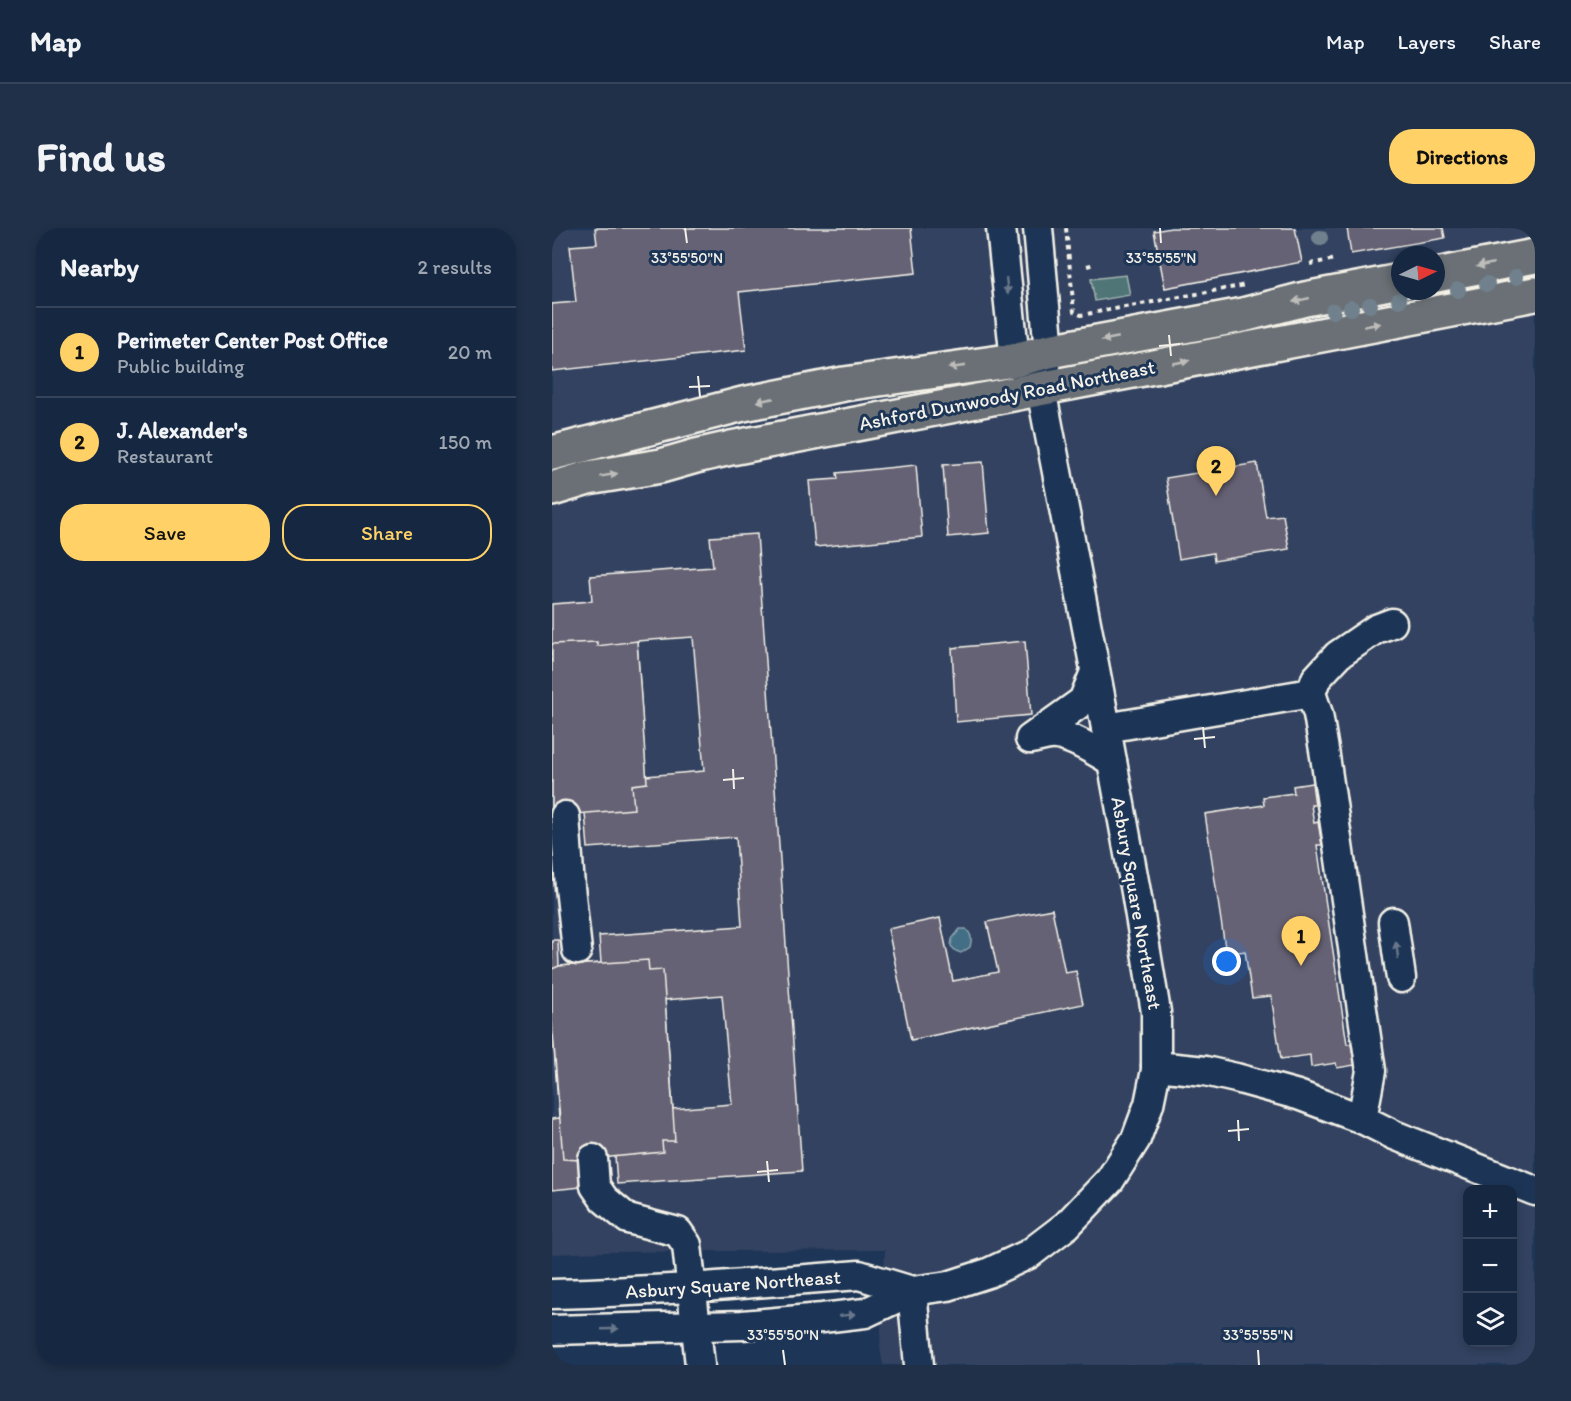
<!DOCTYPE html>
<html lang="en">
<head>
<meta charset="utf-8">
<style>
	body { margin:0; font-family:Itim,sans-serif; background:#1f3048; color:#f1f3f6 }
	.controls { position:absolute; right:18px; bottom:18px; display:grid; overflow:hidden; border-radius:12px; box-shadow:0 3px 9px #0003 }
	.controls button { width:54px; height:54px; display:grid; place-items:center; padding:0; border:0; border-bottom:2px solid #35445a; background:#162841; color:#f1f3f6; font:30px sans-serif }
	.compass { position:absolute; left:839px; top:18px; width:54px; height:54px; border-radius:50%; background:#162841; box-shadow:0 3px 9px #0003; rotate:85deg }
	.you { position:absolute; left:675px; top:734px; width:21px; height:21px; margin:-15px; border:4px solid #fff; border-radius:50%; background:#1a73e8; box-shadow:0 0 0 9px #1a73e833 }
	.badge { display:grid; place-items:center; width:39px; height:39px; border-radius:50%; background:#ffd166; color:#111; font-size:20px; font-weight:700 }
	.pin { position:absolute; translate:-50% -50px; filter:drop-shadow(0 2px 3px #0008) }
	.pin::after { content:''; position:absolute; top:32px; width:21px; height:18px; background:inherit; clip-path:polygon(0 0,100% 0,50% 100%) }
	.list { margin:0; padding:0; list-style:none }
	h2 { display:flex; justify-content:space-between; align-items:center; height:78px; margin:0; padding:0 24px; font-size:26px }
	h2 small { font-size:20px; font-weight:400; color:#9ea6b1 }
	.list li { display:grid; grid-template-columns:39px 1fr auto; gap:18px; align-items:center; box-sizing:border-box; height:90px; padding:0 24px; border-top:2px solid #35445a }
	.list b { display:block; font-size:22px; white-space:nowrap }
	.list p { margin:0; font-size:20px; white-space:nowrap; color:#9ea6b1 }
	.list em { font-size:20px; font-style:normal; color:#9ea6b1 }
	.actions { display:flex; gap:12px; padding:18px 24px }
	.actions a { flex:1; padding:14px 0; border:2px solid #ffd166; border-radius:24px; text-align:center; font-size:21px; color:#ffd166 }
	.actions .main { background:#ffd166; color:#111 }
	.icon { flex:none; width:33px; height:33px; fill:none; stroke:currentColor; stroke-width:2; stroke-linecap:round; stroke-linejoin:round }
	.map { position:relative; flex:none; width:983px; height:1137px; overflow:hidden; border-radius:24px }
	header { display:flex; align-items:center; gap:36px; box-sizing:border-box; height:84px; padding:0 30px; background:#162841; border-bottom:2px solid #35445a }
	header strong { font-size:28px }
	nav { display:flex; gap:33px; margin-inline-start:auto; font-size:21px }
	.intro { display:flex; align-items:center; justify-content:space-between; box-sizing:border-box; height:144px; padding:0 36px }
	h1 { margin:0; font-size:42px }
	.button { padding:15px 27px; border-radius:24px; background:#ffd166; color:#111; font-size:21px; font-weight:700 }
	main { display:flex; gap:36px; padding:0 36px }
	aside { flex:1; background:#162841; border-radius:24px; box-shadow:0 3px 9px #0003 }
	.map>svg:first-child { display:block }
	.built { fill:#334260; fill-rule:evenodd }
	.green { fill:#4f7476; stroke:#a2b2af; stroke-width:1.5 }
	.water { fill:#426e86; stroke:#89a2ad; stroke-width:1.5 }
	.building { fill:#666275; stroke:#f4f1e8; stroke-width:1.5; fill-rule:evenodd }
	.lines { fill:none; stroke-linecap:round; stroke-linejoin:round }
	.minor-casing { stroke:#f4f1e8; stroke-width:33 }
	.major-casing { stroke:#f4f1e8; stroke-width:38 }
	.path { stroke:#f4f1e8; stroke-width:4; stroke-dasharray:4.5 4.5; stroke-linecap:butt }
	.minor { stroke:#1d3557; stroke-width:28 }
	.major { stroke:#6b6f75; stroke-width:33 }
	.tree { fill:#6f818d }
	.oneway { fill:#bdbdba }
	.oneway2 { fill:#68778a }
	.ticks { fill:none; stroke:#f4f1e8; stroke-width:2 }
	.labels { text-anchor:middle; stroke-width:6; stroke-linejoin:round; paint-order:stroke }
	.street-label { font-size:20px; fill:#f4f1e8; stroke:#1d3557 }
	.ticks-label { font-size:15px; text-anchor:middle; fill:#f4f1e8; stroke:#1d3557; stroke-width:6; stroke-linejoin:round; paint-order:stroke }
</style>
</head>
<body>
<header>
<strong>Map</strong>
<nav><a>Map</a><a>Layers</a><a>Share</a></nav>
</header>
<div class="intro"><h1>Find us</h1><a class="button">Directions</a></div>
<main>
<aside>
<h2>Nearby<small>2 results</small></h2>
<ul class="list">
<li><span class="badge">1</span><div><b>Perimeter Center Post Office</b><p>Public building</p></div><em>20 m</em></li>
<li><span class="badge">2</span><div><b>J. Alexander's</b><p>Restaurant</p></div><em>150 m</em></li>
</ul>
<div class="actions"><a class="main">Save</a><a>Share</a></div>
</aside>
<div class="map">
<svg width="983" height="1137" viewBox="0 0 983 1137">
	<rect width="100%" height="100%" fill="#1d3557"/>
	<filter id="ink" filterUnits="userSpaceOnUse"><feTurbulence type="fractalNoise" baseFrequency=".0167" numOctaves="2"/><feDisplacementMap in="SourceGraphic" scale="12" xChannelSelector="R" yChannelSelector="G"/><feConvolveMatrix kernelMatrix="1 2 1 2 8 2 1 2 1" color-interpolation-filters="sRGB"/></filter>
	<g filter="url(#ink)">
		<!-- built -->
		<path class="built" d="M 0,0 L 983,0 L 983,1137 L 331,1137 L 328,1119 L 333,1022 L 52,1024 L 0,1026 ZM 848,27 L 884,27 L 884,63 L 848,63 ZM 915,962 L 960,962 L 960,1114 L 915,1114 Z"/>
		<!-- green -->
		<polygon class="green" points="574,47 578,67 543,73 539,51"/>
		<!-- water -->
		<path class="water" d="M 408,701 L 414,701 C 420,707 420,711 418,719 L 409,725 L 404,723 L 399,718 L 400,711 Z"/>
		<!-- building -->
		<g class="building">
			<polygon points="43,0 359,0 364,45 187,64 194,122 0,143 0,76 24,74 18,18 45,16"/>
			<polygon points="619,0 743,0 750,34 613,60 602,3"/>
			<polygon points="795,0 891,0 893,10 799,26"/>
			<polygon points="431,234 437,305 396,309 391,237"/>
			<polygon points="705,235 714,289 731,287 737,321 662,333 661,325 627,331 614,250"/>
			<polygon points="364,237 370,309 263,319 257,253 286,251 285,245"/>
			<path d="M 205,306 L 250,943 L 65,956 L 63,928 L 41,931 L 29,959 L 0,962 L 0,891 L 7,890 L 0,792 L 0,712 L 6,712 L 7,738 L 49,735 L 47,708 L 190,698 L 184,609 L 36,620 L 33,585 L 13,588 L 0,588 L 0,376 L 40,373 L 38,348 L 161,339 L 158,309 ZM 141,409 L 152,543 L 94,548 L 85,413 ZM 170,767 L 180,876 L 121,881 L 113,772 Z"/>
			<polygon points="85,413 95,555 80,557 82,581 0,588 0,416 45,414 45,418"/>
			<polygon points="473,413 479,487 404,494 400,420"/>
			<polygon points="760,555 763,577 759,577 762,595 766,594 770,617 765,617 795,816 799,816 803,837 785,840 784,835 759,839 758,827 729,831 719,768 700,770 693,723 674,726 653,586 712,577 711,569 742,565 741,558"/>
			<polygon points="500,681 513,745 524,743 531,776 359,812 336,701 388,690 401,753 446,744 435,694"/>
			<polygon points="96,732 97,743 111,742 123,913 110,913 111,924 27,932 11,931 0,792 0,741 7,738"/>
		</g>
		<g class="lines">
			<defs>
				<g id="minor">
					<polyline points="449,0 463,132 477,148"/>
					<polyline points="554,500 759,465"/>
					<polyline points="478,511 531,473 543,444"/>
					<path d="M 479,511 C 485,510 491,508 498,507 C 516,505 544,524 560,533"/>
					<polyline points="13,588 18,659 25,722"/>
					<polyline points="841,694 849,750"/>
					<polyline points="604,838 653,843 684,850 746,867 810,891 842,907 983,963"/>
					<polyline points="810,891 819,843 773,528 766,486 759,465 764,451 786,427 824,401 840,395"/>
					<polyline points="41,931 43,958 52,971 76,991 126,1004 135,1017 148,1137"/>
					<polyline points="360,1063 367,1137"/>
					<polyline points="0,1066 37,1065 139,1060 307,1047 360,1063"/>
					<polyline points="0,1102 190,1097 270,1090 313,1085 360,1063 396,1058 436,1045 477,1026 515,997 558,952 584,911 597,876 604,842 604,784 584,664 547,462 489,161 497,123 486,0"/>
				</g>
				<g id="major">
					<polyline points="884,47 983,28"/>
					<polyline points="0,225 191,176 292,156 463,132 497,123 691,87 753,71 848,53"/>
					<polyline points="0,261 36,250 109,238 144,228 179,220 983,66"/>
				</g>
			</defs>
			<!-- minor casing -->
			<use href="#minor" class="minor-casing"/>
			<!-- major casing -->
			<use href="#major" class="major-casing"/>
			<!-- path -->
			<g class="path">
				<polyline points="514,0 522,84 529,87 694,57"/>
				<polyline points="857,27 870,25"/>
				<polyline points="758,36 783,31"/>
				<polyline points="535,38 543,36"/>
			</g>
			<!-- minor -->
			<use href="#minor" class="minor"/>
			<!-- major -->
			<use href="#major" class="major"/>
		</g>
		<!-- trees -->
		<g class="tree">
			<circle cx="768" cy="10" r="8"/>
			<circle cx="964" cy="49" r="8"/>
			<circle cx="935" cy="56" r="8"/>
			<circle cx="906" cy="62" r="8"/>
			<circle cx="847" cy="72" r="8"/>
			<circle cx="818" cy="77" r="8"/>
			<circle cx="799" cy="80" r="8"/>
			<circle cx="781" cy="83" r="8"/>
		</g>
		<!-- one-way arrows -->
		<defs><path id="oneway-solid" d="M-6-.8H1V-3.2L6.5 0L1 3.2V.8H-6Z" transform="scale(1.5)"/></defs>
		<g class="oneway">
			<use href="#oneway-solid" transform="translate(933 37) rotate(169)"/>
			<use href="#oneway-solid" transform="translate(749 72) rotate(167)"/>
			<use href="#oneway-solid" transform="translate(820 97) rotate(-11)"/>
			<use href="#oneway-solid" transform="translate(558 111) rotate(169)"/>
			<use href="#oneway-solid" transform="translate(629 134) rotate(-11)"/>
			<use href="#oneway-solid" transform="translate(405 139) rotate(172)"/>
			<use href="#oneway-solid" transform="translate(213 172) rotate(169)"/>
			<use href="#oneway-solid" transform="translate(57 247) rotate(-10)"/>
		</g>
		<g class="oneway2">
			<use href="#oneway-solid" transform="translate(455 58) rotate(84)"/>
			<use href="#oneway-solid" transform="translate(845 722) rotate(-98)"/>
			<use href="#oneway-solid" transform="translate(295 1087) rotate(-7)"/>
			<use href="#oneway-solid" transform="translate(58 1101) rotate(-2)"/>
		</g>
	</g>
	<!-- ticks -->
	<path class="ticks" d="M 133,0 L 135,15M 608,0 L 609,15M 617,107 L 619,128M 607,118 L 628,116M 146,148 L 148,169M 137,159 L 158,158M 651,499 L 653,520M 642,511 L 663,509M 181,541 L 182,561M 171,552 L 192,550M 686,892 L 687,913M 676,903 L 697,901M 215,933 L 217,954M 205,944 L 226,942M 231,1122 L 233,1137M 706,1122 L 707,1137"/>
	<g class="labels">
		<!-- street labels -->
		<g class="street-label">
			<text transform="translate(455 167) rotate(-11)" y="7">Ashford Dunwoody Road Northeast</text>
			<text transform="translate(585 675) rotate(80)" y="7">Asbury Square Northeast</text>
			<text transform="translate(181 1056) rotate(-4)" y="7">Asbury Square Northeast</text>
		</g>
	</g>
	<g class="ticks-label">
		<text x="135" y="35">33°55'50"N</text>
		<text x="609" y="35">33°55'55"N</text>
		<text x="231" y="1112">33°55'50"N</text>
		<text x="706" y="1112">33°55'55"N</text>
	</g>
</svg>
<div class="controls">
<button>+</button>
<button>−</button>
<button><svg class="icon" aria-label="layers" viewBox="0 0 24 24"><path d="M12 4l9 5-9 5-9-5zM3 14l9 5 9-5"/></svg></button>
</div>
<svg class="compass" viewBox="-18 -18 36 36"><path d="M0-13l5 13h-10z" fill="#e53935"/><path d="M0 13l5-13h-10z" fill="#9ea6b1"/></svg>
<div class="you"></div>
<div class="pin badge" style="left:749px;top:738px">1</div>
<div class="pin badge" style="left:664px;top:268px">2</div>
</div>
</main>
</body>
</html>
